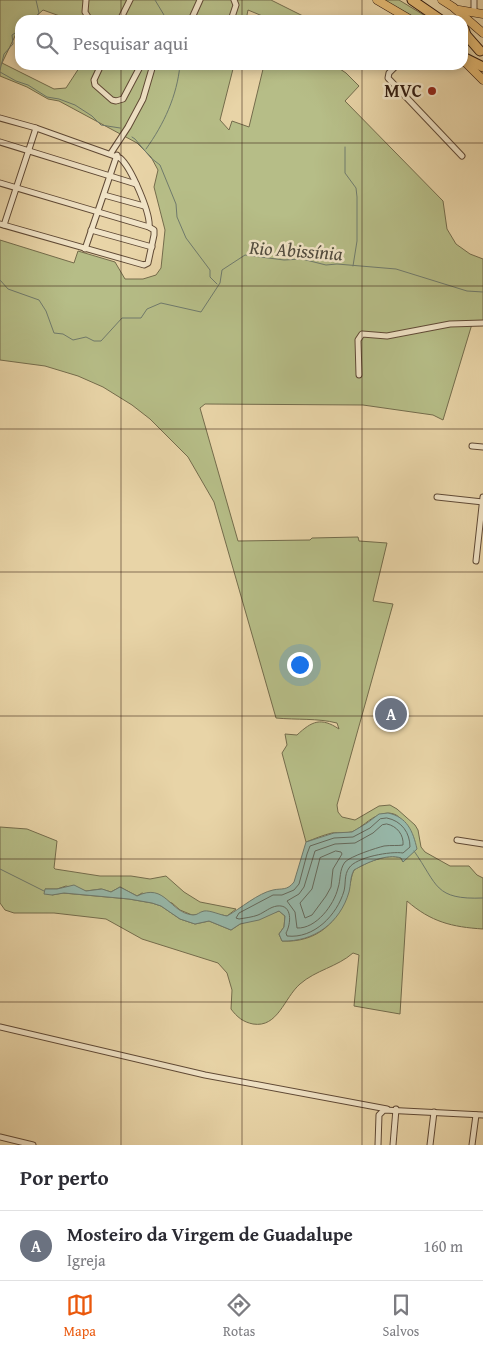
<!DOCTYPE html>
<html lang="pt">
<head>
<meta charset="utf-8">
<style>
	body { margin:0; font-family:"Gentium Book Plus",serif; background:#f7f7f7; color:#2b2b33 }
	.you { position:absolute; left:299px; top:664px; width:18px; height:18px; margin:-12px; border:4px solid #fff; border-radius:50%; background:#1a73e8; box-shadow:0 0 0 8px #1a73e833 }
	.badge { display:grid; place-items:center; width:32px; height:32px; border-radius:50%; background:#ea580c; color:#fff; font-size:16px; font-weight:700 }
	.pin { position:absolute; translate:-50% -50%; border:2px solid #fff; box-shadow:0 1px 5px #0006 }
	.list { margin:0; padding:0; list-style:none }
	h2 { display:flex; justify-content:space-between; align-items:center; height:65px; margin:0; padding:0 20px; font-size:21px }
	h2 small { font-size:16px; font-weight:400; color:#7c7c81 }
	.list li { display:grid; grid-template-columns:32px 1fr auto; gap:15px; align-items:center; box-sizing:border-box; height:70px; padding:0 20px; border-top:1px solid #e1e1e2 }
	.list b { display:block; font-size:19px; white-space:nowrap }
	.list p { margin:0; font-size:16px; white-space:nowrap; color:#7c7c81 }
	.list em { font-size:16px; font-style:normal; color:#7c7c81 }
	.icon { flex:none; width:28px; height:28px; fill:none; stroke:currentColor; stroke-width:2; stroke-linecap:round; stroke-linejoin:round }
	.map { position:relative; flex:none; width:483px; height:1145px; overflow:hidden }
	.search { position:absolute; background:#fff; box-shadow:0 2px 8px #0003; left:15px; right:15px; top:15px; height:55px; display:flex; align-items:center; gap:12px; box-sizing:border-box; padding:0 18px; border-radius:15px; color:#7c7c81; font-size:19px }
	.sheet { height:135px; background:#fff }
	nav { display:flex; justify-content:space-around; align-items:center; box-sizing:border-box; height:70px; border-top:1px solid #e1e1e2; background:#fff; font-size:14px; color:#7c7c81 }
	nav a { display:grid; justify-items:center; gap:2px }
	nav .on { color:#ea580c }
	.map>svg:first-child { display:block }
	.green { fill:#b6bd87; stroke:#746c4c }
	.water { fill:#97b8aa; stroke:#6f7a6c }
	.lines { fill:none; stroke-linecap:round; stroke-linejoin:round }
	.shore { stroke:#656a5d; stroke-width:1 }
	.stream { stroke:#6f7a6c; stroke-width:1 }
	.minor-casing { stroke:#604a36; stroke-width:7 }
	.primary-casing { stroke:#331c10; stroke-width:9 }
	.trunk-casing { stroke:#331c10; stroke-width:11 }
	.minor { stroke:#f0e3c6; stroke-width:5 }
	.primary { stroke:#e4ba74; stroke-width:8 }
	.trunk { stroke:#e4ba74; stroke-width:9 }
	.grid { fill:none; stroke:#331c10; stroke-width:1; stroke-opacity:0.55 }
	.poi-dot { fill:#8f2418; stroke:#f0e3c6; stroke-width:2 }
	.labels { text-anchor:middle; stroke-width:5; stroke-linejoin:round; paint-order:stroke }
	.poi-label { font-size:18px; font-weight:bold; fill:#331c10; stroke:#f0e3c6; text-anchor:end }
	.water-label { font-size:19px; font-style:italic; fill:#514b3e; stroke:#f0e3c6 }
</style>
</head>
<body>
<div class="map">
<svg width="483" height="1145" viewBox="0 0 483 1145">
	<rect width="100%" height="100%" fill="#e8d4a7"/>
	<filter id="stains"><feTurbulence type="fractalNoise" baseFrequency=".004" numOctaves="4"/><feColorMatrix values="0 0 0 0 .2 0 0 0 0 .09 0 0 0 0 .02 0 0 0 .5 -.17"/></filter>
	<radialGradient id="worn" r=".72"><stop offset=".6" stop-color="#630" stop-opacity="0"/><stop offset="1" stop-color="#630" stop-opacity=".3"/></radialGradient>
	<!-- green -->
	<g class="green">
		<path d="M 0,0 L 271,0 L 311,20 L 272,20 L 248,10 L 246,20 L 71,20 L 43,10 L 32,20 L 20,20 L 20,31 L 16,34 L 2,63 L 54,89 L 66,88 L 81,65 L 234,65 L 220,120 L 229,130 L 232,121 L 249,127 L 264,65 L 334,65 L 346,73 L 359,86 L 345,101 L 443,201 L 447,229 L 456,244 L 470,254 L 483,259 L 483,324 L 472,324 L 443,420 L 433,415 L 363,405 L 205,404 L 200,408 L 238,541 L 310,540 L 312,538 L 358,537 L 359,541 L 387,543 L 373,601 L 393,604 L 337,805 L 338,812 L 342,817 L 355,820 L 379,806 L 390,805 L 397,809 L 415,825 L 418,830 L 421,847 L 425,852 L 450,866 L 469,866 L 477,875 L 483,878 L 483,929 C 452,927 431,922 407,901 L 400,1014 L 354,1006 L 359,955 L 353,953 C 337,967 316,970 300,984 C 284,998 278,1028 253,1024 C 243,1022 237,1017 231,1009 L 232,990 L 227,973 L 218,963 L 142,939 L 106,919 L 54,913 L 14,913 L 5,910 L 0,903 L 0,827 L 27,829 L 57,841 L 54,868 L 55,869 L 100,876 L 131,876 L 150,879 L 166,876 L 184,892 L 200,902 L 236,909 L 227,916 L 217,914 L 192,915 L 180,910 L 172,903 L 142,893 L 137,896 L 120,887 L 111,892 L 101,889 L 86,891 L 66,886 L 57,889 L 45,889 L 52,895 L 63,893 L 129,899 L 152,903 L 161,906 L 180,919 L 195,924 L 209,921 L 231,930 L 240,924 L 279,911 L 285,916 L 284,927 L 279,934 L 282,941 C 318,943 340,921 349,888 C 351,882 351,876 354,870 C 365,863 387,853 401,858 L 403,862 L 413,851 C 407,832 404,804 377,816 C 369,819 362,827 354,831 C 347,834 339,832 332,833 C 323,835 314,839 306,842 L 282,753 L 287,745 L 285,734 L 297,735 C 312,721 321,717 339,729 L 337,723 C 317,718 297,720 276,718 L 214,502 L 188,457 L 150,419 L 132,405 L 103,387 L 78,376 L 45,366 L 0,360 L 0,240 L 74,263 L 78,251 L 115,262 L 125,279 L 143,279 L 156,275 L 161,268 L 165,230 L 154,187 L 158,170 L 151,157 L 137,143 L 59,101 L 48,99 L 27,87 L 0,76 Z"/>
		<polygon points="380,0 399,0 432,20 414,20"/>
	</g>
	<!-- water -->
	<path class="water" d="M 388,813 C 407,817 413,831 417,849 L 403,862 L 401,858 C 387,853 366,863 354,870 C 350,877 351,884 349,892 C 340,923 314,942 282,941 L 279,934 L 284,927 L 285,916 L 279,911 L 259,920 L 240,924 L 231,930 L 209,921 L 195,924 L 180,919 L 161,906 L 152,903 L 129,899 L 64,893 L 52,895 L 44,894 L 45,889 L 57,889 L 74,885 L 86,891 L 102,889 L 111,892 L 120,887 L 137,896 C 166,882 169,913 193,915 C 198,915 199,912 204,911 C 210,910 220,915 227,916 C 240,909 258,893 273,890 C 282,888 287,891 294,882 L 306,842 L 334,833 L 352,832 L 367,823 L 379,814 Z"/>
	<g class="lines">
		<!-- shore -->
		<g class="shore">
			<path d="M 387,818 C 402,821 410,833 410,847 L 403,853 C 391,851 356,857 349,868 C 344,875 346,883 344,891 C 337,915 314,939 287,936 L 286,933 C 291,924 293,904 277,906 C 270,907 265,912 258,915 C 253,917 245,918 239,919 L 236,918 L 239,913 L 273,895 L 282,895 L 294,890 L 299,884 L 307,854 L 310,846 L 334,838 L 353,837 L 370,828 L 380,819 Z"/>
			<path d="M 387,824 C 397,826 404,835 403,845 C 398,846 391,845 384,846 C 376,848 351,856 345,862 C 339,870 341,879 338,888 C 334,905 316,929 297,928 L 295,912 L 287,901 L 299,894 L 304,887 L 315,851 L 335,844 L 355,843 L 373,833 L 382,825 Z"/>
			<polygon points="336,851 341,852 342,854 333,869 331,887 326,896 312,915 305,918 300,903 312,889 320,858"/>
		</g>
		<!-- stream -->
		<g class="stream">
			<polyline points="155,0 167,20"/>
			<polyline points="33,20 39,13 36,0"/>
			<polyline points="0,70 4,54 13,44 12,35 20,30"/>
			<polyline points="0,72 16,81 28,85 47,97 59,99 75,105 92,116 101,125 120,128"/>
			<polyline points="132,137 135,139 151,158 160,165 176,204 177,217 186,238 210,270 210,277 217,284"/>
			<polyline points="345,147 345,173 356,188 357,197 357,241 353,266"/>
			<path d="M 146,149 C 164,124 177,96 180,65"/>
			<polyline points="0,280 8,289 39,300 46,311 54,333 63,334 73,340 86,337 94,341 101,341 122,318 141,318 147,309 161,303 201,312 220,283 222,270 245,255 284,260 302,259 326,265 337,264 396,269 467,291 483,292"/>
			<path d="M 414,851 C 438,885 434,900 483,898"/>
			<polyline points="0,869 44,891"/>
		</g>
		<defs>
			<g id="minor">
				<polyline points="86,0 85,12 90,20"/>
				<polyline points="474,0 474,13"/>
				<polyline points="120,20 130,0"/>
				<polyline points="191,20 200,0"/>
				<polyline points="231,20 236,5 234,0"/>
				<polyline points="101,65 94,80 95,85 112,100 116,101 123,99 141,65"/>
				<polyline points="397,65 389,73 388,78 462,156"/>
				<path d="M 0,118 L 36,128 L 120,158 C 131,167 151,214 149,227"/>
				<polyline points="0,142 136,184"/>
				<polyline points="111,153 128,127 143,99 153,65"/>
				<polyline points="0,183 149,227 154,230 154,235 148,263 144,265 0,224"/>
				<polyline points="104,195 144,206"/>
				<polyline points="4,225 36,128"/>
				<polyline points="91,230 152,247"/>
				<polyline points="85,249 117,155"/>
				<polyline points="359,375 358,340 362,334 387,336 450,324 483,323"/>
				<polyline points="472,446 483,447"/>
				<polyline points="437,497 483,502"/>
				<polyline points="476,561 483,497"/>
				<polyline points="457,840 483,844"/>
				<polyline points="0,1027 205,1075 387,1109"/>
				<polyline points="0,1137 33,1145"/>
				<polyline points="378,1145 379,1115 384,1110 483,1115"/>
				<polyline points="393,1145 396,1109"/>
				<polyline points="430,1145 434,1112"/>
				<polyline points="472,1145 476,1115"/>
			</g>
			<g id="primary">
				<polyline points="377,0 411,20"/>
				<polyline points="442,0 453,7 483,33"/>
				<polyline points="459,10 483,14"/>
				<polyline points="463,60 483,80"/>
			</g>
			<g id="trunk">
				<polyline points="412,0 441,20"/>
				<polyline points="464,29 466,35 480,51"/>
				<polyline points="463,57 483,67"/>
			</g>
		</defs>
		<!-- minor casing -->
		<use href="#minor" class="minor-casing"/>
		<!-- primary casing -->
		<use href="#primary" class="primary-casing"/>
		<!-- trunk casing -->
		<use href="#trunk" class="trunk-casing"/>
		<!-- minor -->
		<use href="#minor" class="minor"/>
		<!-- primary -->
		<use href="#primary" class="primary"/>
		<!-- trunk -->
		<use href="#trunk" class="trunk"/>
	</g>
	<!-- grid -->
	<path class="grid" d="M 121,0 L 121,20M 242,0 L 242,20M 362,0 L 362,20M 121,65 L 121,1145M 242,65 L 242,1145M 362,65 L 362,1145M 0,143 L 483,143M 0,286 L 483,286M 0,429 L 483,429M 0,572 L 483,572M 0,716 L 483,716M 0,859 L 483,859M 0,1002 L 483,1002"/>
	<!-- markers -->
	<circle class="poi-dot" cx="432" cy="91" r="5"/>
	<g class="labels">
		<!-- poi labels -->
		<g class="poi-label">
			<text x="422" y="97">MVC</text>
		</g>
		<!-- water labels -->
		<g class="water-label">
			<text transform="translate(296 250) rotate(4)" y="7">Rio Abissínia</text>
		</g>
	</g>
	<rect width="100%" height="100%" filter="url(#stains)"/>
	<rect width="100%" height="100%" fill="url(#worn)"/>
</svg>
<div class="you"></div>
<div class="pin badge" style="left:391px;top:714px;background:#6b7280">A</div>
<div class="search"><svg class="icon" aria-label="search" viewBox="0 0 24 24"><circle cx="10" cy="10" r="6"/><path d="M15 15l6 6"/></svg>Pesquisar aqui</div>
</div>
<section class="sheet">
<h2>Por perto<small></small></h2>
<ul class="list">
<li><span class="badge" style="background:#6b7280">A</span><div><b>Mosteiro da Virgem de Guadalupe</b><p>Igreja</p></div><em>160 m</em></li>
</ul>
</section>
<nav>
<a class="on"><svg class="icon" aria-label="map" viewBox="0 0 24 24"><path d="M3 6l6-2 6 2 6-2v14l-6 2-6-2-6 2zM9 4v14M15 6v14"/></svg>Mapa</a>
<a><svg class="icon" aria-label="directions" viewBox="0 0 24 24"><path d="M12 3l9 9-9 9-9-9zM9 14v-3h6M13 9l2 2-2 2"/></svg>Rotas</a>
<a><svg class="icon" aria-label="saved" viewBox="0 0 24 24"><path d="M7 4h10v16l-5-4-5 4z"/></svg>Salvos</a>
</nav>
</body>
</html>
